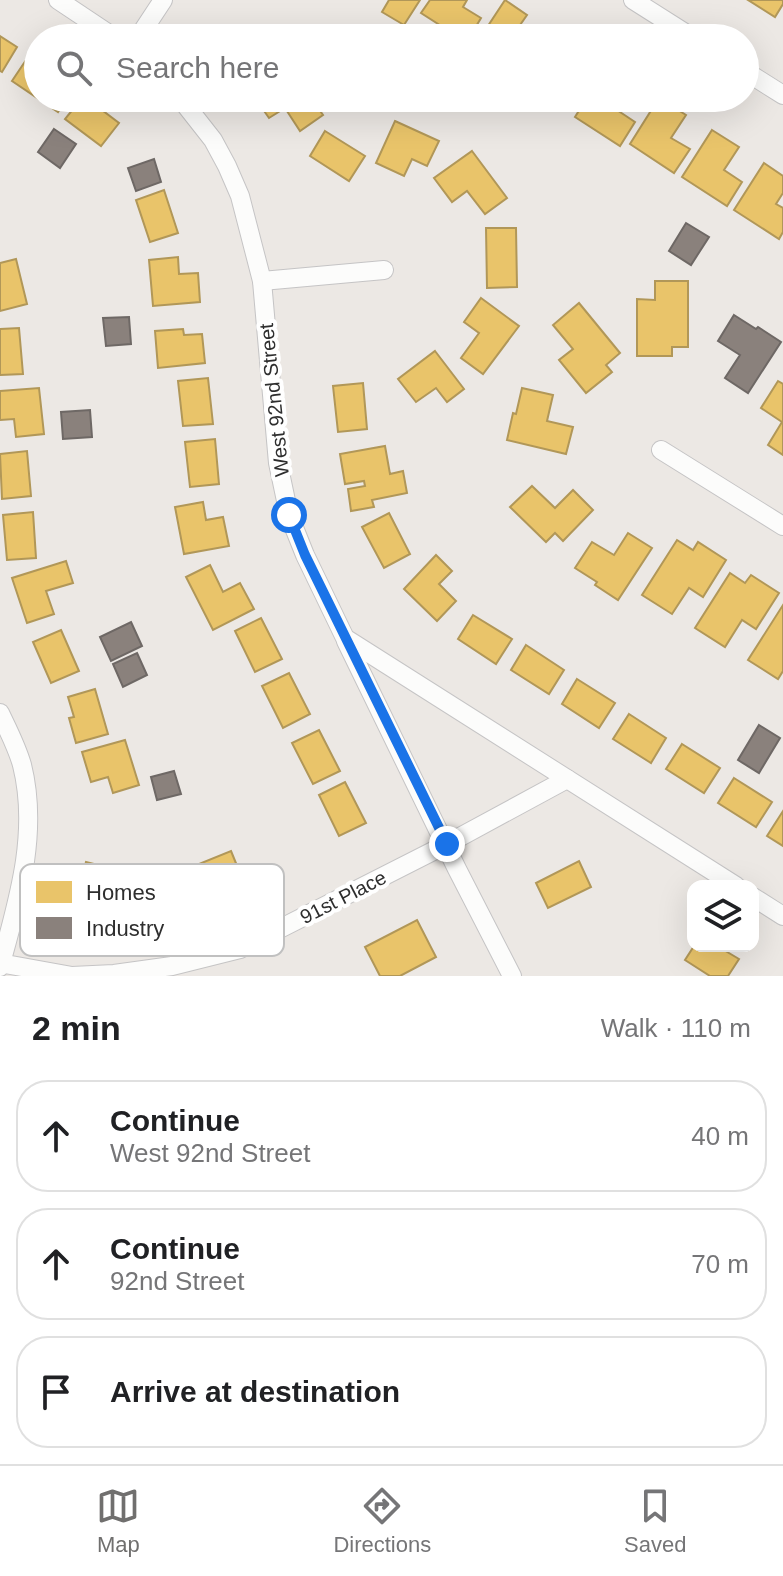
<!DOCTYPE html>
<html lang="en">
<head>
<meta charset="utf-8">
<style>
	body { margin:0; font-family:Arial,sans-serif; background:#f6f6f6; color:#202124 }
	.controls { position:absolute; right:24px; bottom:24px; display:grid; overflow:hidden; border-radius:16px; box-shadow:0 8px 32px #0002 }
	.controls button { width:72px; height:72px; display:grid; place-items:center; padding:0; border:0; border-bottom:2px solid #e0e0e0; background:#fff; color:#202124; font:40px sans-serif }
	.stop { position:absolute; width:24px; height:24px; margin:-18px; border:6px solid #1a73e8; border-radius:50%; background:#fff }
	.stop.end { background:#1a73e8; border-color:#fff; box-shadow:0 2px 8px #0008 }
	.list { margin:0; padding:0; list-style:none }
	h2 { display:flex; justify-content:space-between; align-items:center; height:104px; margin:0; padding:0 32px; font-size:34px }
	h2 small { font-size:26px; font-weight:400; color:#757577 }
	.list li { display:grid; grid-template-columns:52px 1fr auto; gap:24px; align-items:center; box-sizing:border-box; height:112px; margin:0 16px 16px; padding:0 16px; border:2px solid #e0e0e0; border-radius:32px }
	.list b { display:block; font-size:30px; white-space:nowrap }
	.list p { margin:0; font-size:26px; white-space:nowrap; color:#757577 }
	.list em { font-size:26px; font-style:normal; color:#757577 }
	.icon { flex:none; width:44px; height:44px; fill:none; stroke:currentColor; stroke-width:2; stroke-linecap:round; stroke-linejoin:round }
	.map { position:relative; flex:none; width:783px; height:976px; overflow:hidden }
	.search { position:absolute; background:#fff; box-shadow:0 8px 32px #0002; left:24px; right:24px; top:24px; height:88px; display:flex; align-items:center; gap:20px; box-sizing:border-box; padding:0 28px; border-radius:44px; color:#757577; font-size:30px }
	.sheet { height:488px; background:#fff }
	nav { display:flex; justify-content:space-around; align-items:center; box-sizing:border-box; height:112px; border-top:2px solid #e0e0e0; background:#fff; font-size:22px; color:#757577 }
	nav a { display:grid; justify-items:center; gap:4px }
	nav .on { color:#706f6e }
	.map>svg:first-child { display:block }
	.homes { fill:#e9c46a; stroke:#b19758; stroke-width:2 }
	.industry { fill:#8a817c; stroke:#6e6865; stroke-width:2 }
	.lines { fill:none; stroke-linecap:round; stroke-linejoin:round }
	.street-casing { stroke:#c5c4c5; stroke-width:20 }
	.street { stroke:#fcfcfb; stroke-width:18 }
	.route { stroke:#1a73e8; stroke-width:10 }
	.labels { text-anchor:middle; stroke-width:8; stroke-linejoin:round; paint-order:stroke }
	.street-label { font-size:20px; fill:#2e2e2e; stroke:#fff }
	.key { fill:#fff; stroke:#c0c0c0; stroke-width:2 }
	.key-label { font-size:22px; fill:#2e2e2e }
</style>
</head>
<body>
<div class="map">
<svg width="783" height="976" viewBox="0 0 783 976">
	<rect width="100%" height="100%" fill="#ece8e4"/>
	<!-- homes -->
	<g class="homes">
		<polygon points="389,0 420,0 404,25 382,12"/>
		<polygon points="430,0 467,0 463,7 481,18 469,38 460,38 421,13"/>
		<polygon points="505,0 527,15 511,38 480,38"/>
		<polygon points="748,0 783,0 783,4 775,17"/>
		<polygon points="0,36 17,47 2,72 0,71"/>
		<polygon points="28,57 38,63 38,98 67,98 58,112 12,81"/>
		<polygon points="82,98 86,98 119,123 101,146 65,119"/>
		<polygon points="255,98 311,98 323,115 300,131 285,108 269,118"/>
		<polygon points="587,98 625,98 617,110 635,122 620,146 575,117"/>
		<polygon points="659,98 686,115 671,138 690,149 674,173 630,144"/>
		<polygon points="395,121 439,141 427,166 412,159 404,176 376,163"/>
		<polygon points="712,130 739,147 724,170 742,182 727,206 682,177"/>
		<polygon points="325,131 365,156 349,181 310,156"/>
		<polygon points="472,151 507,198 485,214 467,191 452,202 434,178"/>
		<polygon points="764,163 783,176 783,193 776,204 783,208 783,232 779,239 734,210"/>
		<polygon points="164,190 178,233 150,242 136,200"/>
		<polygon points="486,228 516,228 517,287 487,288"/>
		<polygon points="178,257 179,274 198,273 200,302 153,306 149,260"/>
		<polygon points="16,259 27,304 0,311 0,263"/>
		<polygon points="655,281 688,281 688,347 672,347 672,356 637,356 637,299 655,300"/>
		<polygon points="481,298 519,326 483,374 461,358 479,333 464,322"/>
		<polygon points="579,303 620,353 606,365 612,372 586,393 559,360 573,349 553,325"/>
		<polygon points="19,328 23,374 0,375 0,329"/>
		<polygon points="183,329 184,335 202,334 205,363 158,368 155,331"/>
		<polygon points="435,351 464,389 447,402 436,388 416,402 398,379"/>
		<polygon points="208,378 213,424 183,426 178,381"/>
		<polygon points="778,381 783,384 783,455 768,445 782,422 761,408"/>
		<polygon points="363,383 367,429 338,432 333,386"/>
		<polygon points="39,388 44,434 16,437 14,419 0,420 0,391"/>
		<polygon points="522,388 553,395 547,421 573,427 566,454 507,440 513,413 516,414"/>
		<polygon points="215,439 219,484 190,487 185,442"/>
		<polygon points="385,446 390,474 403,471 407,493 372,500 374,507 351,511 348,489 365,486 364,481 345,484 340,454"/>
		<polygon points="27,451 31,496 2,499 0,454"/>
		<polygon points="532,486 555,508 573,490 593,510 563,541 555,533 546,542 510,507"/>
		<polygon points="203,502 206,520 223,517 229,546 184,554 175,507"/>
		<polygon points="33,512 36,558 7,560 3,515"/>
		<polygon points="389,513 410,554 384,568 362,527"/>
		<polygon points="628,533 652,548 618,600 595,585 597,582 575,568 592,542 614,555"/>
		<polygon points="677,540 693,550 698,542 726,560 703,597 689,588 672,614 642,595"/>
		<polygon points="436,555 452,571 439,584 456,601 437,621 404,589"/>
		<polygon points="66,561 73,583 46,591 54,614 27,623 12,578"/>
		<polygon points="210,565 223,592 240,583 254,609 213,630 186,577"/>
		<polygon points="730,573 745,583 751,575 779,593 756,629 742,620 725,647 695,628"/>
		<polygon points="783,605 783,671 778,679 748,660"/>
		<polygon points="473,615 512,639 496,664 458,639"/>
		<polygon points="261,618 282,659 255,672 235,631"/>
		<polygon points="61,630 79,671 51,683 33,642"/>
		<polygon points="526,645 564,670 549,694 511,670"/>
		<polygon points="289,673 310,714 283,728 262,686"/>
		<polygon points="577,679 615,703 599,728 562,704"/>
		<polygon points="95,689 108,734 76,743 69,718 74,717 68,697"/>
		<polygon points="629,714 666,738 651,763 613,739"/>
		<polygon points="319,730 340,771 313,784 292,743"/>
		<polygon points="125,740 139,785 113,793 108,777 91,782 82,752"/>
		<polygon points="682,744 720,768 704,793 666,769"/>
		<polygon points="734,778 772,802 756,827 718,803"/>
		<polygon points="345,782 366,823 339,836 319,795"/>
		<polygon points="783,811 783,846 767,836"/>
		<polygon points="231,851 242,878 200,895 189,868"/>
		<polygon points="579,861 591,887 548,908 536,883"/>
		<polygon points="86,862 114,869 103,913 74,905"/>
		<polygon points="417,920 436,957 400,976 380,976 365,947"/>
		<polygon points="694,946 717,946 739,959 728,976 710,976 685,960"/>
	</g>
	<!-- industry -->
	<g class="industry">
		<polygon points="54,129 76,144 60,168 38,152"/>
		<polygon points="154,159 161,182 136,191 128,168"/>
		<polygon points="686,223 709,237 691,265 669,251"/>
		<polygon points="734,315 756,329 758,327 781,342 748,393 725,378 740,355 718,341"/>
		<polygon points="129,317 131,344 106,346 103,318"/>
		<polygon points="90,410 92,437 63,439 61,412"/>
		<polygon points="131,622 142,646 111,661 100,637"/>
		<polygon points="137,653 147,675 123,687 113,664"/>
		<polygon points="759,725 780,738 759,773 738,760"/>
		<polygon points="174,771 181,794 157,800 151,777"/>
	</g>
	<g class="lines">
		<defs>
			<g id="street">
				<polyline points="58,0 115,38"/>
				<polyline points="633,0 693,38"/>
				<polyline points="138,38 163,0"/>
				<polyline points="745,71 783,95"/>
				<polyline points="180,98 213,140 227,166 240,196 262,281 278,463 289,515 305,555 345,638 736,886"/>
				<polyline points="262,281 384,270"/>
				<polyline points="661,450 783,526"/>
				<polyline points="346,641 457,869 512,976"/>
				<path d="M 0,713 C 8,730 17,747 22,765 C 39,833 18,901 0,967"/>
				<polyline points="753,897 783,916"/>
				<polyline points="0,963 72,976 114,974 172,966 240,949 447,844 567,779"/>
			</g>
		</defs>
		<!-- street casing -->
		<use href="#street" class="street-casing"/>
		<!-- street -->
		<use href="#street" class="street"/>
	</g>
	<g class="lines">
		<!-- route -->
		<polyline class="route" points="289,515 305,555 447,844"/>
	</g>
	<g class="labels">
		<!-- street labels -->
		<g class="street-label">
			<text transform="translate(274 400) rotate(-96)" y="7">West 92nd Street</text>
			<text transform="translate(343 897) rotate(-27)" y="7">91st Place</text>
		</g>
	</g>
	<!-- legend -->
	<rect x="20" y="864" width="264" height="92" rx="12" class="key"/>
	<rect x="36" y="881" width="36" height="22" fill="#e9c46a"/>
	<rect x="36" y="917" width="36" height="22" fill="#8a817c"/>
	<g class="key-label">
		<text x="86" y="900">Homes</text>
		<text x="86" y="936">Industry</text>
	</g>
</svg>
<div class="controls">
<button><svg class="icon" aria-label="layers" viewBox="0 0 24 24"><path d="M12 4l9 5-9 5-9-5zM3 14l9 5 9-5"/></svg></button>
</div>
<div class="stop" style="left:289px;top:515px"></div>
<div class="stop end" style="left:447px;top:844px"></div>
<div class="search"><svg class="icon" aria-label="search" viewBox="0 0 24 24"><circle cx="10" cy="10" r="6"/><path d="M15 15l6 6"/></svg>Search here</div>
</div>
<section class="sheet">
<h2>2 min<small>Walk · 110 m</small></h2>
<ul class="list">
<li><svg class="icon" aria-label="ahead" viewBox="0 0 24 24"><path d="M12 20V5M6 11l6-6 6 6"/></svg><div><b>Continue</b><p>West 92nd Street</p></div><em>40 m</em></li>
<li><svg class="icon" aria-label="ahead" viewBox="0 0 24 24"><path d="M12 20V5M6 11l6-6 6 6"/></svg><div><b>Continue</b><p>92nd Street</p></div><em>70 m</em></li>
<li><svg class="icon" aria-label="arrive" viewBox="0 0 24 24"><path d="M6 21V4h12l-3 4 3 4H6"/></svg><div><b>Arrive at destination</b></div></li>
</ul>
</section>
<nav>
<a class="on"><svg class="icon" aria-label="map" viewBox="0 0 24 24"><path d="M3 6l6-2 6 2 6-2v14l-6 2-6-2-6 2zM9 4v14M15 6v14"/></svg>Map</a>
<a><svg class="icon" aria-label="directions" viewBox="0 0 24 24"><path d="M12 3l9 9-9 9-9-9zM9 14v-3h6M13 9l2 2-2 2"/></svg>Directions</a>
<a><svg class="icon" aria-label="saved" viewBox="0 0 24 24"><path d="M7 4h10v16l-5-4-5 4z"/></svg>Saved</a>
</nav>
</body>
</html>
